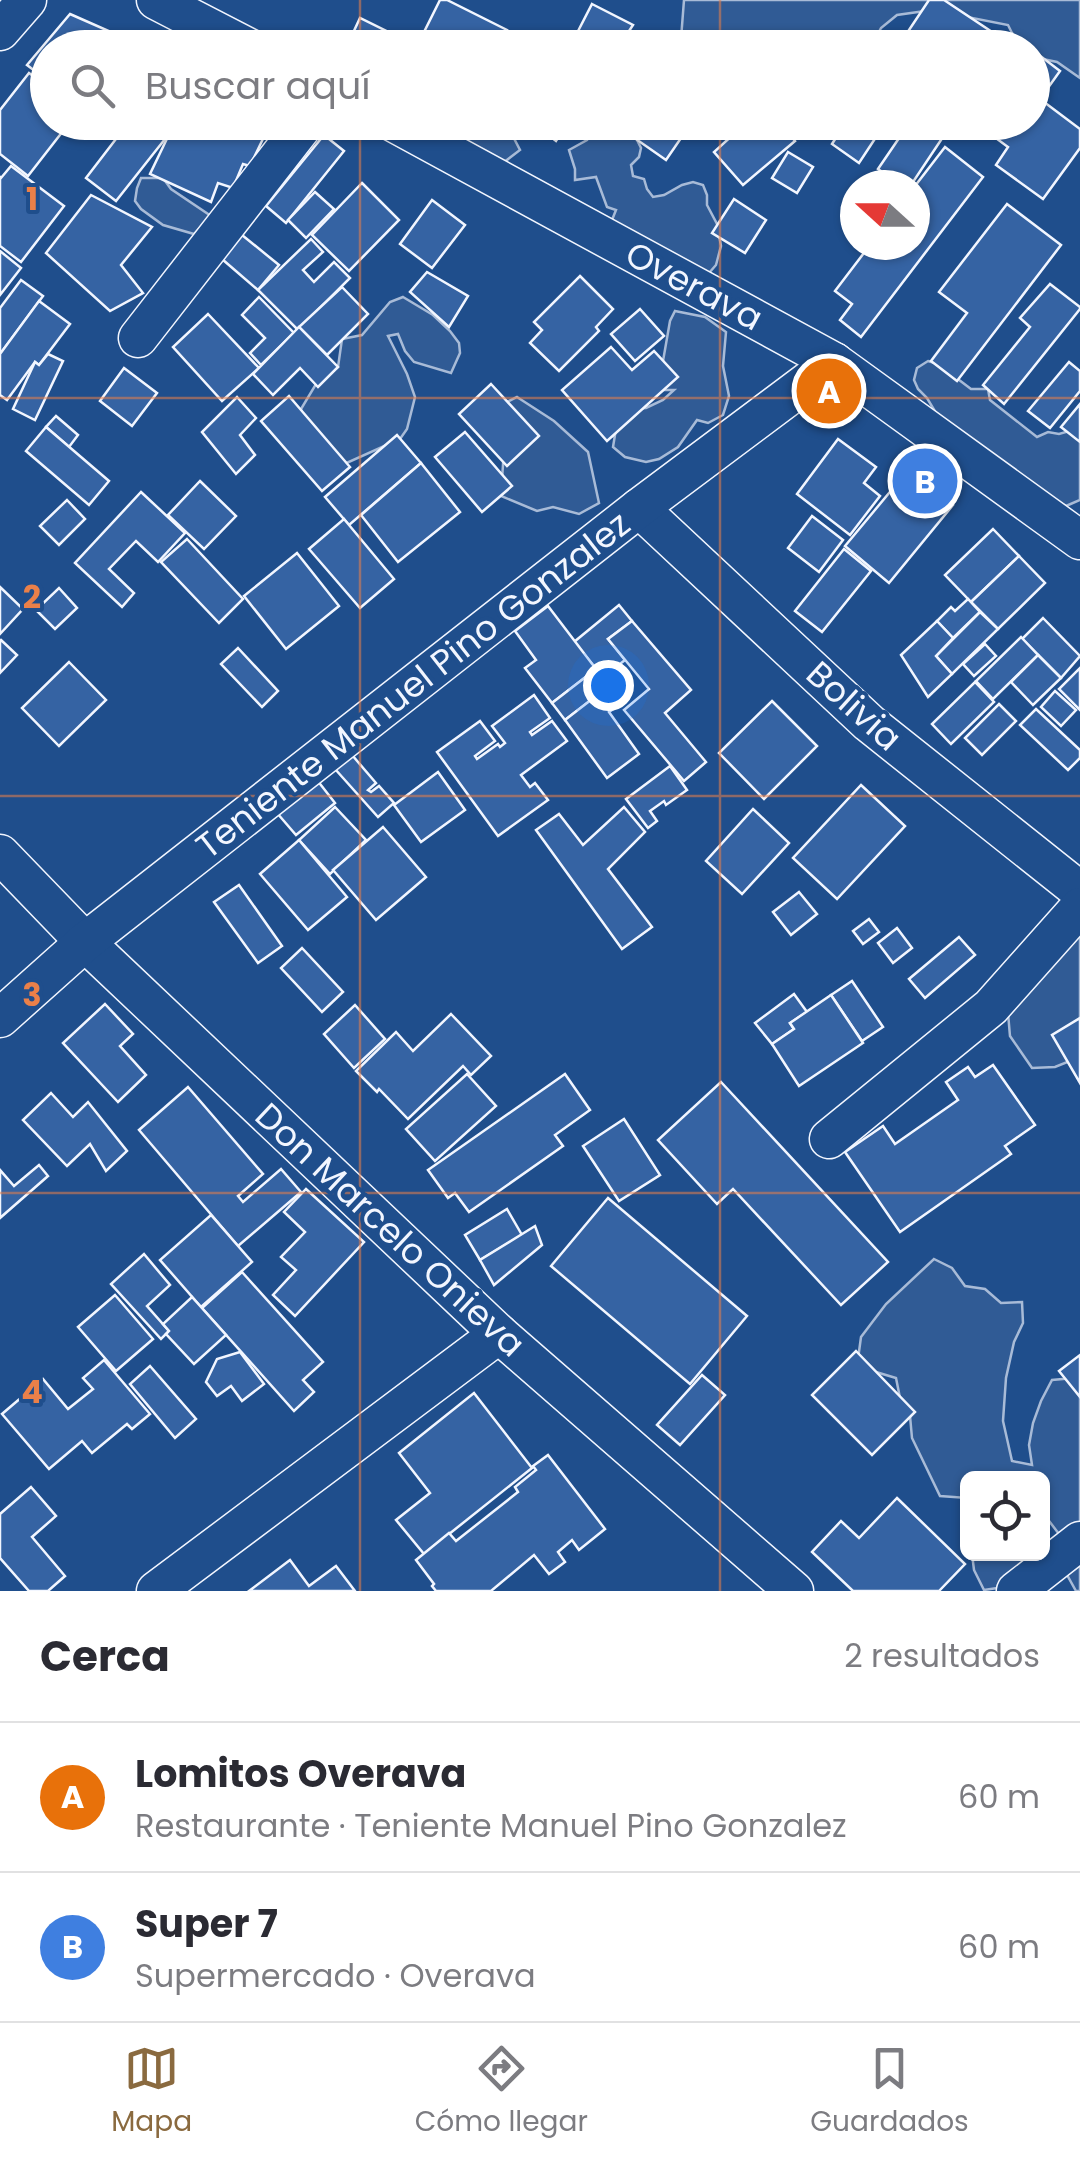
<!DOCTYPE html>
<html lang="es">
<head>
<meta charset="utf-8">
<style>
	body { margin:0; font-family:Poppins,sans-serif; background:#f7f7f7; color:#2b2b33 }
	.controls { position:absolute; right:30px; bottom:30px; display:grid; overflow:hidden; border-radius:15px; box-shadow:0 2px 8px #0004 }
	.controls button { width:90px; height:90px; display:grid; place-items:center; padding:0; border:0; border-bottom:2px solid #e1e1e2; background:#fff; color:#2b2b33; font:50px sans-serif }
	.compass { position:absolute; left:840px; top:170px; width:90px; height:90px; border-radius:50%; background:#fff; box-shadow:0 2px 8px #0004; rotate:291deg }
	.you { position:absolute; left:608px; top:685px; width:35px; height:35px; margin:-25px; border:8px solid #fff; border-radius:50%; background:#1a73e8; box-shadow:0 0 0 15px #1a73e833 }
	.badge { display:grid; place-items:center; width:65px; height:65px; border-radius:50%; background:#8a6a3f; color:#fff; font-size:32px; font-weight:700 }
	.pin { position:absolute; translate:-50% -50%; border:5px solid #fff; box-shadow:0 2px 10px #0006 }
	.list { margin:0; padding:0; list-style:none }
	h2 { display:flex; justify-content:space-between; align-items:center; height:130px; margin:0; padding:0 40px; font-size:42px }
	h2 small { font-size:32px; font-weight:400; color:#7c7c81 }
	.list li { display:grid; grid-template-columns:65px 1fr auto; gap:30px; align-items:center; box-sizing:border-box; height:150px; padding:0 40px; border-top:2px solid #e1e1e2 }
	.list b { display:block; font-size:38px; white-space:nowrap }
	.list p { margin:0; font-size:32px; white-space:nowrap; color:#7c7c81 }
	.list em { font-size:32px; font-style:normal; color:#7c7c81 }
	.icon { flex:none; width:55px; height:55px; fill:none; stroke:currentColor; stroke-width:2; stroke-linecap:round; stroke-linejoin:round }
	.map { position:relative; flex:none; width:1080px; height:1591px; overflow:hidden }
	.search { position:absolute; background:#fff; box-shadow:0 2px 8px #0004; left:30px; right:30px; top:30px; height:110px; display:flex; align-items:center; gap:25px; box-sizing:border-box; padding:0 35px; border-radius:55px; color:#7c7c81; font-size:38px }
	.sheet { height:430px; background:#fff }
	nav { display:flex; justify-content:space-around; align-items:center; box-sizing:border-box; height:140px; border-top:2px solid #e1e1e2; background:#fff; font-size:28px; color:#7c7c81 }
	nav a { display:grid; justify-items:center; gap:5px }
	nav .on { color:#8a6a3f }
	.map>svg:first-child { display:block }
	.built { fill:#305b95; stroke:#a8bbd7; stroke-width:2.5 }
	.building { fill:#3563a3; stroke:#f2f6ff; stroke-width:2.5 }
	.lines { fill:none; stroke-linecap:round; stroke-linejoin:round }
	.street-casing { stroke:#f2f6ff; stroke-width:41 }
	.street { stroke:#1f4e8c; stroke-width:38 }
	.grid { fill:none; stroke:#ea8049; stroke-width:2.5; stroke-opacity:0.55 }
	.labels { text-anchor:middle; stroke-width:8; stroke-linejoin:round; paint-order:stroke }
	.street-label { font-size:35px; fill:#f2f6ff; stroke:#1f4e8c }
	.grid-label { font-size:32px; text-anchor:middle; font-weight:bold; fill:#ea8049; stroke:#1f4e8c; stroke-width:8; stroke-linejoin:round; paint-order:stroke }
</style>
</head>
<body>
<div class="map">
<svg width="1080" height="1591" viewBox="0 0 1080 1591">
	<rect width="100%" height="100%" fill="#1f4e8c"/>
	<!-- built -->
	<g class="built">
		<polygon points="684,0 1080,0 1080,78 1057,62 1033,57 1032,48 1022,47 1016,41 1008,25 932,10 897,15 881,28 871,47 694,48 681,39"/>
		<polygon points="430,123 506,123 520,150 499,166"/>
		<polygon points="587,123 618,123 618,127 626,134 636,138 641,148 639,157 631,165 633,176 644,179 647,189 653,197 664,195 682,185 693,182 703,185 707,195 707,205 717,224 721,246 716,265 702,281 608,230 616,210 607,207 596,177 575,180 575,169 569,150 587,140"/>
		<polygon points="141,178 163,178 171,189 211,216 194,234 163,225 141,209 135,201 137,188"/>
		<polygon points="403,297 433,315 450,331 459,343 460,353 451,373 414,362 405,351 398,334 388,336 407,374 415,397 407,429 400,439 340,466 303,423 301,409 316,384 338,367 342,339 362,335 390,302"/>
		<polygon points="675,311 705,317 726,332 723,366 729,396 723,415 708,423 697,420 678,447 659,459 646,462 625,457 613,447 615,435 611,437 628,409 646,408 663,400 674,390 663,390 663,361 670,321"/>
		<polygon points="928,361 938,364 971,389 988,389 990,400 1037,437 1048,432 1059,434 1080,428 1080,500 1066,506 1000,468 986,449 945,428 927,398 918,389 914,380 917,368"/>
		<polygon points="517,397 554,421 588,452 599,503 579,514 553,507 537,511 501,496 507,402"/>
		<polygon points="1080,925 1080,1051 1075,1059 1055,1067 1032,1068 1010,1036 1008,1013"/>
		<polygon points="934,1259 952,1268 965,1286 985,1289 1001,1303 1022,1302 1023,1323 1014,1342 1006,1378 1003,1421 1012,1461 1032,1465 1029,1445 1033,1423 1041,1401 1052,1380 1074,1378 1080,1381 1080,1591 1076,1591 1056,1555 1059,1534 1046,1517 1043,1526 1042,1478 968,1478 967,1498 940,1496 912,1438 910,1416 900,1398 896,1378 876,1372 858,1359 861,1337 886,1304"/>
		<polygon points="972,1554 1033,1554 1004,1587 984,1590 974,1570"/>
	</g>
	<!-- building -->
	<g class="building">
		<polygon points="440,0 447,0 507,30 498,48 346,48 360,18 417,46"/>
		<polygon points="929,0 944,0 1007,42 1004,48 897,48"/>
		<polygon points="592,4 633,25 618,48 557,48 563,32 575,37"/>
		<polygon points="70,14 136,43 133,48 48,48 48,81 27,65"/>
		<polygon points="1039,55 1060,71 1040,99 1080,129 1080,148 1043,199 996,165 1008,147 985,130 991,122 1032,122 1032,64"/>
		<polygon points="29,73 48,87 48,122 70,122 28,176 0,154 0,110"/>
		<polygon points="129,122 143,122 165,139 116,201 86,178"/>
		<polygon points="175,122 271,122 250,166 243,164 233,188 218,183 211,202 150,174"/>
		<polygon points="531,122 568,122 556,141"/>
		<polygon points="628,122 692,122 666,160 623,130"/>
		<polygon points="747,122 779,122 795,141 743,185 714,152"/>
		<polygon points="846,122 886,122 859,163 832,144"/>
		<polygon points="910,122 953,122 911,185 901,185 878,169"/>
		<polygon points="324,135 344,151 286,223 266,206"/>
		<polygon points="945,147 983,177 861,337 840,320 852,304 835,291 870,245 915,245 915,186"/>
		<polygon points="788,152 813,167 797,193 772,178"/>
		<polygon points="11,166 64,206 21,262 0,246 0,177 1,178"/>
		<polygon points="362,183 399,220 349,271 312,235"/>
		<polygon points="315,192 334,209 306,238 288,220"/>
		<polygon points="91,195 152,227 121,265 143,293 110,311 46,253"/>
		<polygon points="734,199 766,220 745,253 712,233"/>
		<polygon points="432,200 465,225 432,268 400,244"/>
		<polygon points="1007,204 1061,245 957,381 931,361 967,313 939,292"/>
		<polygon points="242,235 279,265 258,290 222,259"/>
		<polygon points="311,239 323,252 303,270 314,282 334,262 350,278 298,330 258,290"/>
		<polygon points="0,251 21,268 0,295"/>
		<polygon points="427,272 468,296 449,327 410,292"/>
		<polygon points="580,276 613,309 596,327 599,331 559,371 530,343 542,330 534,322"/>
		<polygon points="21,280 43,296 0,354 0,308"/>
		<polygon points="1050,284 1080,307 1080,309 1004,404 983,385 1030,327 1020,318"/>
		<polygon points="342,287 368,314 327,355 299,327"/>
		<polygon points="259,297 294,333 261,365 250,353 265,338 242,315"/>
		<polygon points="39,301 70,324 39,365 35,362 7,400 0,395 0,354"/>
		<polygon points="640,309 664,336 635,361 611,334"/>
		<polygon points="208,314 259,368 222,401 173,347"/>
		<polygon points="299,327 338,367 318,387 300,368 273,395 253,374"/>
		<polygon points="611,347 632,370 654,351 678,377 607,441 562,390"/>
		<polygon points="48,354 63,361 35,420 13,409 35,362 39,365"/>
		<polygon points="1069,362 1080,371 1080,391 1050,428 1028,411"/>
		<polygon points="124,368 157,393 132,426 100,401"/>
		<polygon points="491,384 539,436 507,466 459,414"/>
		<polygon points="289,396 350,467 322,491 261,421"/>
		<polygon points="237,397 256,418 240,435 255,455 236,474 202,432"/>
		<polygon points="1080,404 1080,442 1061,427"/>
		<polygon points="56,416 78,435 69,447 46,427"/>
		<polygon points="46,427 109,481 89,505 26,451"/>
		<polygon points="465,432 512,486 482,512 435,457"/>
		<polygon points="397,435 421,463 349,525 325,497"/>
		<polygon points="838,439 876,467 864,483 880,496 850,535 797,494"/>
		<polygon points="421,463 460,512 398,562 361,515"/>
		<polygon points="909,469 953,505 889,583 845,546"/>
		<polygon points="200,481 236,516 204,549 168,515"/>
		<polygon points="141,492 185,533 158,562 136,541 109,569 134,593 122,607 75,563"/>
		<polygon points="67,500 85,519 59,545 40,526"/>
		<polygon points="812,516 843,540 819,572 788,548"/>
		<polygon points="344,519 394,579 360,608 309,549"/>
		<polygon points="993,529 1019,556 971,602 945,575"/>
		<polygon points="187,539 243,599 219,623 161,562"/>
		<polygon points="844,549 871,571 822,632 795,611"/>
		<polygon points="297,553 339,606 286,649 244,596"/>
		<polygon points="1019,556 1045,583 998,629 971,602"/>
		<polygon points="0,587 23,609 0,634"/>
		<polygon points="59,588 77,608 55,629 36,610"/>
		<polygon points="968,599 980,612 953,638 937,621 951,607 955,611"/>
		<polygon points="619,605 632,621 608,639 625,660 603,677 574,642"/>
		<polygon points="548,606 596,669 552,703 525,668 536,660 515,631"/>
		<polygon points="980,612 998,629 952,674 936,656"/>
		<polygon points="1043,618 1080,656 1061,678 1022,639"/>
		<polygon points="632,621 691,690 665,713 706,762 684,781 624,710 649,689 608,639"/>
		<polygon points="937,621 953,638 936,656 952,674 928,697 901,655"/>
		<polygon points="1021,637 1038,655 993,699 976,681"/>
		<polygon points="1,640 17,655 0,673 0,641"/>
		<polygon points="985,644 996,656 974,676 963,664"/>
		<polygon points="238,648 278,691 262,707 221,664"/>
		<polygon points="1038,655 1061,678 1033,705 1011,682"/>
		<polygon points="69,662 106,700 59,746 22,708"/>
		<polygon points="1080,668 1080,710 1059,689"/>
		<polygon points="596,669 609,686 565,720 552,703"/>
		<polygon points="975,682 994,702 951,744 932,724"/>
		<polygon points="609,686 622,703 609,712 639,754 607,778 565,720"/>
		<polygon points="1055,691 1076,710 1061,726 1041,707"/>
		<polygon points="534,695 550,718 530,732 532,735 552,721 567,741 521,775 530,787 535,783 548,800 498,836 437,752 480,721 495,741 475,756 477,759 498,744 500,747 505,743 492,726"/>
		<polygon points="772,701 817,746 764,799 719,753"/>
		<polygon points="999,704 1016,721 982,755 965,738"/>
		<polygon points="1036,709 1080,750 1080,758 1068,770 1020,725"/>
		<polygon points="352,755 376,783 368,790 371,792 379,786 394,803 378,817 335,769"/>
		<polygon points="670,766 687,790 666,805 664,801 650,811 657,821 648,828 626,799"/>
		<polygon points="438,772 465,810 421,842 394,805"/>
		<polygon points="317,780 335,803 296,835 277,813"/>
		<polygon points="861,785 905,826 837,899 793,858"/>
		<polygon points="335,807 366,840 330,874 299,840"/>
		<polygon points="624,807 645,832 608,869 652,927 622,949 536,830 559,814 583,845"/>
		<polygon points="753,809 789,843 742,894 706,861"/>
		<polygon points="383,827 426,877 376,920 333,870"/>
		<polygon points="299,840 347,897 308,930 260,874"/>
		<polygon points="239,885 282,946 258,963 214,902"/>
		<polygon points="799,892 817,914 791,935 773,912"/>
		<polygon points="869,919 879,932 863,944 853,931"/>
		<polygon points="897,928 912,948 893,963 878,943"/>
		<polygon points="959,937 975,955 925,998 909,979"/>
		<polygon points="302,948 343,992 322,1012 281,968"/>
		<polygon points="852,981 883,1027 862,1041 831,995"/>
		<polygon points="794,994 807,1012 790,1023 794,1029 772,1044 755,1023"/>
		<polygon points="831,995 863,1043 799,1086 772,1044 794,1029 790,1023"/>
		<polygon points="105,1004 133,1034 120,1046 146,1075 118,1102 63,1043"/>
		<polygon points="355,1005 385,1039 354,1068 324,1034"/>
		<polygon points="451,1014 491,1056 471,1075 463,1066 408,1119 379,1089 377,1092 356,1071 396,1032 413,1051"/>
		<polygon points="1080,1018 1080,1083 1052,1035"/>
		<polygon points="993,1065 1035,1125 1005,1146 1011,1154 900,1232 845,1152 883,1126 895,1144 958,1100 946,1082 968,1067 975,1077"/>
		<polygon points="467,1074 496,1106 435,1161 406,1129"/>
		<polygon points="565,1074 590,1110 555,1135 563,1146 469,1212 455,1193 448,1198 428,1170"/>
		<polygon points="721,1082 888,1262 841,1305 733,1189 717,1204 658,1140"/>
		<polygon points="188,1087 263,1174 238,1196 243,1202 281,1169 301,1192 238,1246 139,1130"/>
		<polygon points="51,1093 73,1117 88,1102 127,1151 106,1171 90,1144 67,1166 23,1120"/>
		<polygon points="624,1119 660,1175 619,1201 583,1146"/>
		<polygon points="39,1165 48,1176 0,1218 0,1170 14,1186"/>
		<polygon points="306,1189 364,1242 295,1316 273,1295 296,1270 281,1257 305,1232 284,1212"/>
		<polygon points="608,1198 747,1316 690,1384 551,1266"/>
		<polygon points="507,1209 522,1235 480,1260 465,1235"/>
		<polygon points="211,1215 252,1262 201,1307 160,1260"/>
		<polygon points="535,1226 542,1245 494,1285 480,1260"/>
		<polygon points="144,1254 170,1285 147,1306 169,1331 161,1339 111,1284"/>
		<polygon points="242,1272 323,1362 303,1380 314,1392 294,1411 202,1308"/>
		<polygon points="115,1295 153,1339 116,1371 78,1327"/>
		<polygon points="192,1297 226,1335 194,1364 166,1334 169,1331 163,1324"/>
		<polygon points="856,1351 915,1412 872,1455 812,1395"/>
		<polygon points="240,1352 264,1384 242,1401 231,1386 217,1396 206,1382 217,1359"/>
		<polygon points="1080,1355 1080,1397 1059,1371"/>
		<polygon points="104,1360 150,1414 132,1429 127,1424 92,1453 82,1441 49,1469 2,1414 43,1379 68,1409 93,1389 83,1378"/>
		<polygon points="150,1366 196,1419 175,1438 130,1384"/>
		<polygon points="702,1375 725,1395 680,1445 657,1425"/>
		<polygon points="474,1393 532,1468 424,1554 396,1520 430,1493 399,1453"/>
		<polygon points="548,1455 605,1529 579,1550 572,1540 558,1552 565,1562 549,1574 534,1555 491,1591 436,1591 432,1586 434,1584 416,1560 449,1533 456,1541 518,1492 515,1487 536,1470 533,1466"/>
		<polygon points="31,1487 56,1516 32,1537 65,1576 48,1591 29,1591 0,1558 0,1514"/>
		<polygon points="897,1498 965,1564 939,1591 853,1591 812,1552 841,1521 859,1538"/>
		<polygon points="290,1560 309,1586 336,1566 355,1591 249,1591"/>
	</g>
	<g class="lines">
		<defs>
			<g id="street">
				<polyline points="156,0 249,48"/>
				<polyline points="0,31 27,0"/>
				<polyline points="393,122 834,362 1080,540"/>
				<polyline points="138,338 306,122"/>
				<polyline points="639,508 869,723 1080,891"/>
				<polyline points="0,854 85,942 499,1334 794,1591"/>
				<polyline points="0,1018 85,942 639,508 834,362"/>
				<polyline points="829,1139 991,1007 1080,907"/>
				<polyline points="156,1591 499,1334"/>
				<polyline points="1016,1591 1080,1541"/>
			</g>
		</defs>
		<!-- street casing -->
		<use href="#street" class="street-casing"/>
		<!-- street -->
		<use href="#street" class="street"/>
	</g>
	<!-- grid -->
	<path class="grid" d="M 360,0 L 360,48M 720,0 L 720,48M 360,122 L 360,1591M 720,122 L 720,1591M 0,398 L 1080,398M 0,796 L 1080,796M 0,1193 L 1080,1193"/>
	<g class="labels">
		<!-- street labels -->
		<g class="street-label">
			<text transform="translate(694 286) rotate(28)" y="12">Overava</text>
			<text transform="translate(413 685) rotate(-38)" y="12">Teniente Manuel Pino Gonzalez</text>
			<text transform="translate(854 706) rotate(42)" y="12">Bolivia</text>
			<text transform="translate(390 1230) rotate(43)" y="12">Don Marcelo Onieva</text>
		</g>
	</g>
	<g class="grid-label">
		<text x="32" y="210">1</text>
		<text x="32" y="608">2</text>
		<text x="32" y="1006">3</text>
		<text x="32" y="1403">4</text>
	</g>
</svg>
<div class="controls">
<button><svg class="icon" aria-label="locate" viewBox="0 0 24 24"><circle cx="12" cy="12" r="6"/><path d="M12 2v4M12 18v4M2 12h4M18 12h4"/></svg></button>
</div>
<svg class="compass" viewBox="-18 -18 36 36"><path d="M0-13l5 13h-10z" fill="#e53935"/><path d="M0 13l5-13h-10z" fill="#7c7c81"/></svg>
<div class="you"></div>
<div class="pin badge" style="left:829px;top:391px;background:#e8710a">A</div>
<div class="pin badge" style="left:925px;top:481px;background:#3f7fe0">B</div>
<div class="search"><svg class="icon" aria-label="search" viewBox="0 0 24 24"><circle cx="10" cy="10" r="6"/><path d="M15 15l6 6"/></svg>Buscar aquí</div>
</div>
<section class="sheet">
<h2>Cerca<small>2 resultados</small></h2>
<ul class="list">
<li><span class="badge" style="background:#e8710a">A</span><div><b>Lomitos Overava</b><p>Restaurante · Teniente Manuel Pino Gonzalez</p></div><em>60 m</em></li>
<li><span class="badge" style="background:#3f7fe0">B</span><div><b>Super 7</b><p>Supermercado · Overava</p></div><em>60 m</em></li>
</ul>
</section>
<nav>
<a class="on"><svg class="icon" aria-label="map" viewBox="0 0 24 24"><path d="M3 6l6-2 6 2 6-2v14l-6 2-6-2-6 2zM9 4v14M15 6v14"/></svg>Mapa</a>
<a><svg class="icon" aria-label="directions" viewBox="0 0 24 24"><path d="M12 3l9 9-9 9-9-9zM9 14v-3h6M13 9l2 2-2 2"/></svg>Cómo llegar</a>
<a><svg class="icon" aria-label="saved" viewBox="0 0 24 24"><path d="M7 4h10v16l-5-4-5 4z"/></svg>Guardados</a>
</nav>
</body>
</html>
